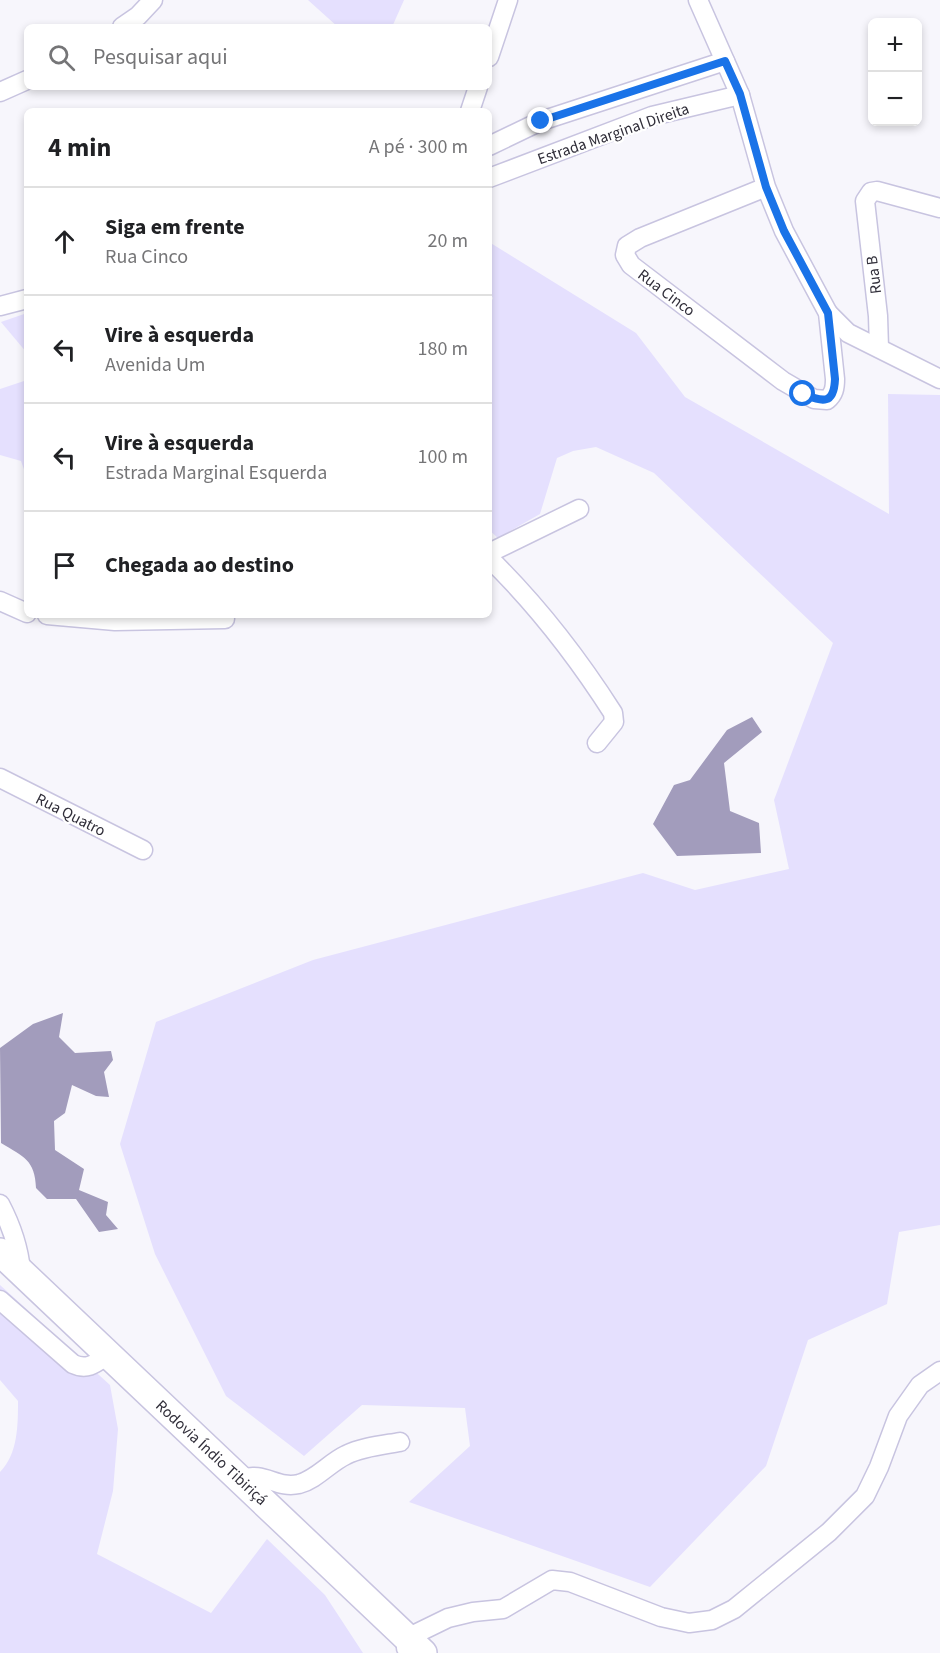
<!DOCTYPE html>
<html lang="pt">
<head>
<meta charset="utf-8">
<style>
	body { margin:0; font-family:"Source Sans 3",sans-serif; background:#f2f2f2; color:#202124 }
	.controls { position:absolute; right:18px; top:18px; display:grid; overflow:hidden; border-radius:9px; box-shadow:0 3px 9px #0003 }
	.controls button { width:54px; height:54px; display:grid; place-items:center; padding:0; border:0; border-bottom:2px solid #e0e0e0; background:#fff; color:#202124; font:30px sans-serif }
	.stop { position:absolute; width:18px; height:18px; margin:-14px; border:4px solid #1a73e8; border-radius:50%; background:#fff }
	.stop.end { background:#1a73e8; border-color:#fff; box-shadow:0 2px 6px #0008 }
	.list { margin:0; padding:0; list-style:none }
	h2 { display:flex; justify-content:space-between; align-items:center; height:78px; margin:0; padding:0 24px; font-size:26px }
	h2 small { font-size:20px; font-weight:400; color:#757577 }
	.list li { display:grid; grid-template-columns:39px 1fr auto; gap:18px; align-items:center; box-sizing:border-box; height:108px; padding:0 24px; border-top:2px solid #e0e0e0 }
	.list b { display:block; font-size:22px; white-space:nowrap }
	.list p { margin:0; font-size:20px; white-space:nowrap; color:#757577 }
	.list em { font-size:20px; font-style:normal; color:#757577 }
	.icon { flex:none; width:33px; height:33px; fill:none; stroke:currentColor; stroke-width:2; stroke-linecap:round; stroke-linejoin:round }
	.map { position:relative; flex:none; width:940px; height:1653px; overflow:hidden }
	.search { position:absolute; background:#fff; box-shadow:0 3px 9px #0003; left:24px; top:24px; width:468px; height:66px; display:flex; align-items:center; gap:15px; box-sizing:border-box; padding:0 21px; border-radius:9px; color:#757577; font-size:22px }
	.panel { position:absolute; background:#fff; box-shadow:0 3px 9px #0003; left:24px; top:108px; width:468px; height:510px; border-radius:9px }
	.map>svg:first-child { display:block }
	.green { fill:#e5e0fe }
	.water { fill:#a29cbc }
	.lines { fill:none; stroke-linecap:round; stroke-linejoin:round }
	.minor-casing { stroke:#c8c4e0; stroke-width:21 }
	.highway-casing { stroke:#c8c4e0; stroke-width:30 }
	.minor { stroke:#fff; stroke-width:18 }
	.highway { stroke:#fff; stroke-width:27 }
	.route { stroke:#1a73e8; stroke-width:8 }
	.labels { text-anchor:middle; stroke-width:4.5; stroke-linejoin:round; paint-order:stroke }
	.street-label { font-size:16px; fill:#302e39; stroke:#fff }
</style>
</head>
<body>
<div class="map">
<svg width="940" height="1653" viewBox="0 0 940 1653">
	<rect width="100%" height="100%" fill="#f7f6fc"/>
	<!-- green -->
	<g class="green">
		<polygon points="308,0 404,0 392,27 338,27"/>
		<polygon points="489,242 636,333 685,397 889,514 888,394 940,395 940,1225 899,1232 887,1304 808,1340 766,1466 650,1587 409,1502 470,1446 465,1408 362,1405 304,1456 226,1396 155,1254 120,1144 156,1022 313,960 643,873 695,890 789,869 774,800 833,643 654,473 596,447 573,451 557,458 540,514 498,538 489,530 489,307 493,298 489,292"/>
		<polygon points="27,313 27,353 1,322"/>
		<polygon points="27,380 27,478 21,461 0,455 0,389"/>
		<path d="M 0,1285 L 110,1385 L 118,1429 L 113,1491 L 97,1554 L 211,1613 L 267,1539 L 325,1595 L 363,1653 L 0,1653 L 0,1472 C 18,1454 18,1425 18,1401 L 0,1380 Z"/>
	</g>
	<!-- water -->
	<g class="water">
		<polygon points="752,717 762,732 724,763 730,811 759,823 761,853 677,856 653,824 674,785 690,780 727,730"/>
		<path d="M 63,1013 L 59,1037 L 75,1053 L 111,1051 L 113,1060 L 104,1072 L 109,1097 L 96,1096 L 72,1085 L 65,1113 L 54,1121 L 55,1150 L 84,1169 L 79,1190 L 108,1202 L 106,1215 L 118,1229 L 99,1232 L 76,1199 L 47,1199 L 36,1188 C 35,1160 24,1157 1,1143 L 0,1048 L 33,1024 Z"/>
	</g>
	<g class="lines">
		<defs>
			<g id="minor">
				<path d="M 698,0 L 740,95 L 766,187 L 784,231 L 828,313 L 835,379 C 835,388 834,394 827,400 L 814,399 L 783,381 L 631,265 L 625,255 L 627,246 L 640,238 L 766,187"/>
				<polyline points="122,27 138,16 153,0"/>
				<polyline points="489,57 508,0"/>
				<polyline points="0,92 27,80"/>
				<polyline points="470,111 478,87"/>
				<polyline points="489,146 541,121 725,61"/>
				<polyline points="489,178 652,116 740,95"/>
				<polyline points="0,306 27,299"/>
				<polyline points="828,313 848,333 940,379"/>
				<polyline points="879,348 878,316 865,201 871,192 877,191 940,208"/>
				<polyline points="489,553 579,509"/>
				<path d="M 489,558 C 538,606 576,655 613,713 L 614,722 L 597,743"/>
				<polyline points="0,601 27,613"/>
				<polyline points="47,615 115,621 225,619"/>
				<polyline points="0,778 143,850"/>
				<path d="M 0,1204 C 11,1225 19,1248 21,1271"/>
				<path d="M 0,1300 L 73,1364 C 88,1371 96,1363 109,1354"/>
				<path d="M 240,1479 C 265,1471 276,1489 299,1484 C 317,1479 329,1463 346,1455 C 362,1447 383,1445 400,1442"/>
				<polyline points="406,1648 407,1638 448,1618 473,1612 503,1609 552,1580 570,1582 661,1617 689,1623 712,1620 734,1609 829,1532 865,1496 879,1467 898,1416 920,1385 940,1371"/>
			</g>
			<polyline id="highway" points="0,1252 423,1653"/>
		</defs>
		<!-- minor casing -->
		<use href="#minor" class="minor-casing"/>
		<!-- highway casing -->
		<use href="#highway" class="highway-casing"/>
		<!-- minor -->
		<use href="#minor" class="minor"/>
		<!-- highway -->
		<use href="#highway" class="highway"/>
	</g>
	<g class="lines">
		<!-- route -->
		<path class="route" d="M 541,121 L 725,61 L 740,94 L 766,187 L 784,231 L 828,313 L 835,379 C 834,405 823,402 803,394"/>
	</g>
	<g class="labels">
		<!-- street labels -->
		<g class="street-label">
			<text transform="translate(613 133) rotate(-19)" y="6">Estrada Marginal Direita</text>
			<text transform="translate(873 275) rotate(-97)" y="6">Rua B</text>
			<text transform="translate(667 292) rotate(37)" y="6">Rua Cinco</text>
			<text transform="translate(71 814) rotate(27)" y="6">Rua Quatro</text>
			<text transform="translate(212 1452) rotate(43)" y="6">Rodovia Índio Tibiriçá</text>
		</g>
	</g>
</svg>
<div class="controls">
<button>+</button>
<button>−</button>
</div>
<div class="stop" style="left:803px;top:394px"></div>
<div class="stop end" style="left:541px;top:121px"></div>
<div class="search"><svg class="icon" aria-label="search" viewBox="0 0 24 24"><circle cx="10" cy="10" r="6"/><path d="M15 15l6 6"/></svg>Pesquisar aqui</div>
<section class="panel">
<h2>4 min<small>A pé · 300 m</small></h2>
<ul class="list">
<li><svg class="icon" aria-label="ahead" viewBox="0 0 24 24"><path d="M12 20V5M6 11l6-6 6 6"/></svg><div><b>Siga em frente</b><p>Rua Cinco</p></div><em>20 m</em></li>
<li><svg class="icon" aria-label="left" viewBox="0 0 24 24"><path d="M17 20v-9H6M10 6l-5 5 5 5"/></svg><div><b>Vire à esquerda</b><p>Avenida Um</p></div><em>180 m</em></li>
<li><svg class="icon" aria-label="left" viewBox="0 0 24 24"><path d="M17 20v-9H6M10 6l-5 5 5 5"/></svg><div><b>Vire à esquerda</b><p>Estrada Marginal Esquerda</p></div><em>100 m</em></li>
<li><svg class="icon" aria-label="arrive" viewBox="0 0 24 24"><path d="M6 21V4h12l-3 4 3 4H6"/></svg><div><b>Chegada ao destino</b></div></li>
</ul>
</section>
</div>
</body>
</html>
